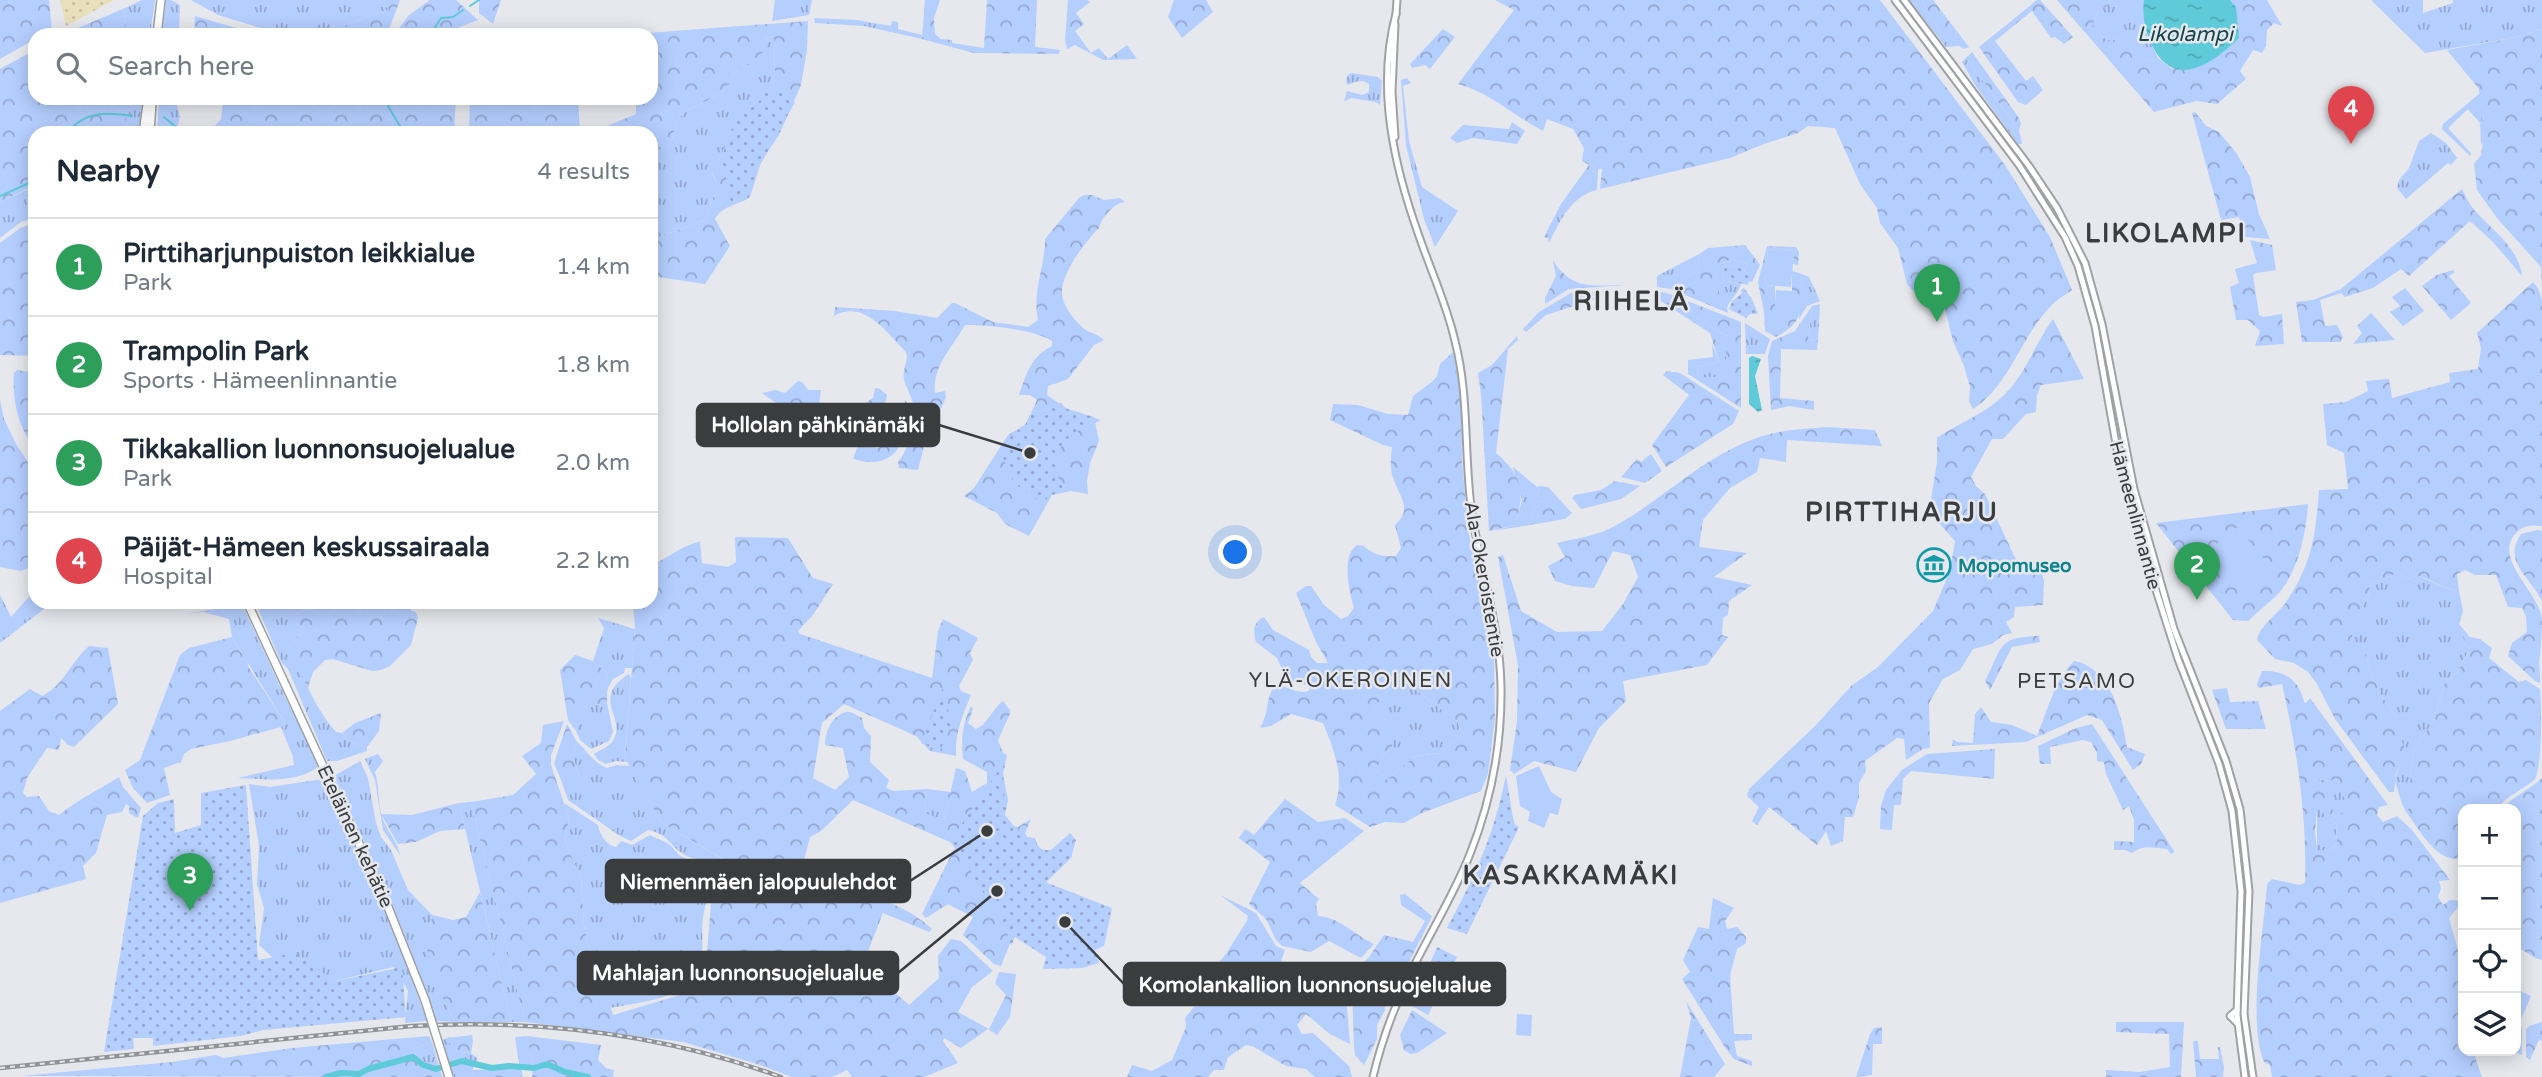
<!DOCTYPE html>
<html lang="en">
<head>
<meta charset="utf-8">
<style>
	body { margin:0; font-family:"Varela Round",sans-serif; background:#f2f2f3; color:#1f2937 }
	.controls { position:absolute; right:21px; bottom:21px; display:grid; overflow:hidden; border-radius:14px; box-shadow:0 4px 18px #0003 }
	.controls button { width:63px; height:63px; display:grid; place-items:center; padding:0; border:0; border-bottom:2px solid #e0e1e3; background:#fff; color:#1f2937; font:35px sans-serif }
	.you { position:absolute; left:1236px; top:553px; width:24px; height:24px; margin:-18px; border:5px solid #fff; border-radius:50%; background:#1a73e8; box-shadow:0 0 0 10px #1a73e833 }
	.badge { display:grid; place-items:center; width:46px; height:46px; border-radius:50%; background:#2563eb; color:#fff; font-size:23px; font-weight:700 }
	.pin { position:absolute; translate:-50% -58px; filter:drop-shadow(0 2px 4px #0008) }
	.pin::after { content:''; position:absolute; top:37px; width:24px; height:21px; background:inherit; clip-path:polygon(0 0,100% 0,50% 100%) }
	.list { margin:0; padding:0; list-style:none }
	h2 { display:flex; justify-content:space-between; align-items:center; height:91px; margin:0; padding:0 28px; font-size:30px }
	h2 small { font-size:23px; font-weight:400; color:#747a83 }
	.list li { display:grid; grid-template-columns:46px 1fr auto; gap:21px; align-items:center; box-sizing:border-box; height:98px; padding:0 28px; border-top:2px solid #e0e1e3 }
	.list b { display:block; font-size:26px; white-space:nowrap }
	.list p { margin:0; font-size:23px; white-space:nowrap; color:#747a83 }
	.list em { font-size:23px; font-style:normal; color:#747a83 }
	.icon { flex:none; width:38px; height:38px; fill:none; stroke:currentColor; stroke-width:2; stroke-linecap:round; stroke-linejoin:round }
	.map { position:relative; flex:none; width:2542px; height:1077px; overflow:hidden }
	.search { position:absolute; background:#fff; box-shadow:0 4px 18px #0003; left:28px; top:28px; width:630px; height:77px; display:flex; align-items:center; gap:18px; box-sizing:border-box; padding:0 24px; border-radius:21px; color:#747a83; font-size:26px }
	.panel { position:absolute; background:#fff; box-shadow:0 4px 18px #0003; left:28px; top:126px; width:630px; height:483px; border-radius:21px }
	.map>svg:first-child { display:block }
	.grass { fill:url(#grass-tufts) }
	.forest { fill:url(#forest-crowns); fill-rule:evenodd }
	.sand { fill:url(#sand-dots) }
	.park { fill:url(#park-dots) }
	.garden { fill:#b4cefe }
	.water { fill:url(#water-ripples) }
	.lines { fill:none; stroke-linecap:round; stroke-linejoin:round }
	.stream { stroke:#5fcbda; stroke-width:2 }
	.river { stroke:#5fcbda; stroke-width:6 }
	.major-casing { stroke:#9fa1a5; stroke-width:9 }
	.highway-casing { stroke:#9fa1a5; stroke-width:10 }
	.major { stroke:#fff; stroke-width:5 }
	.highway { stroke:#fff; stroke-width:7 }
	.rail-casing { stroke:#919296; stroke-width:4.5 }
	.rail { stroke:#e6e8ed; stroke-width:2; stroke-dasharray:5; stroke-linecap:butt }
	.highway-bridge-casing { stroke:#9fa1a5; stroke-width:10; stroke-linecap:butt }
	.highway-bridge { stroke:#fff; stroke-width:7 }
	.labels { text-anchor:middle; stroke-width:5; stroke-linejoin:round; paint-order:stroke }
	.street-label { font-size:19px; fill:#3b3c3e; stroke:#e6e8ed }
	.culture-label { font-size:19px; font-weight:bold; fill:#0d838f; stroke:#e6e8ed; text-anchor:start }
	.water-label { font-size:21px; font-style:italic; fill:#13454b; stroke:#e6e8ed }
	.neighbourhood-label { font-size:21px; letter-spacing:2px; fill:#3b3c3e; stroke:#e6e8ed }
	.district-label { font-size:26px; font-weight:bold; letter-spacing:2px; fill:#3b3c3e; stroke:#e6e8ed }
	.leader { fill:none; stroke:#3b3c3e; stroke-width:2.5 }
	.callout-dot { fill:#3b3c3e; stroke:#e6e8ed; stroke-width:2.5 }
	.callout { fill:#3b3c3e; stroke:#3b3c3e; stroke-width:2.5 }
	.callout-label { font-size:21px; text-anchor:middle; font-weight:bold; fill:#fff }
</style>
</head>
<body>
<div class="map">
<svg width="2542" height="1077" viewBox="0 0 2542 1077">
	<defs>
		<pattern id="grass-tufts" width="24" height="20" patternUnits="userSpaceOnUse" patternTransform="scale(1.75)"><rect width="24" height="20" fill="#b4cefe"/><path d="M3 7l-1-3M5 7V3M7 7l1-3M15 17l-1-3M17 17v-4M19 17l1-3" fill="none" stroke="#94a8cf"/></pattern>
		<pattern id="forest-crowns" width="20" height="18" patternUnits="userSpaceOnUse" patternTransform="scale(1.75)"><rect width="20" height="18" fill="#b4cefe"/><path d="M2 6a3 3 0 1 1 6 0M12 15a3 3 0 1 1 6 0" fill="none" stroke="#94a8cf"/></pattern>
		<pattern id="sand-dots" width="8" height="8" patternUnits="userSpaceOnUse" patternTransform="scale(1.75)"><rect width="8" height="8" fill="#e9dfba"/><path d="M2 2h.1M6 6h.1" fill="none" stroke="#c9c0a1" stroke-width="1.8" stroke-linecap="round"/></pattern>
		<pattern id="park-dots" width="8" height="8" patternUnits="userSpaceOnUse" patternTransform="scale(1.75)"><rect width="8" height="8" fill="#b4cefe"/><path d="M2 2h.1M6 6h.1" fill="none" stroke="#94a8cf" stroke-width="1.8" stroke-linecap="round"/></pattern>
		<pattern id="water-ripples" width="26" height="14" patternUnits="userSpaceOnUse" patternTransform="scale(1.75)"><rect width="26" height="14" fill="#5fcbda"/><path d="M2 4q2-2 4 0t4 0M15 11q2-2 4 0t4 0" fill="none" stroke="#50a6b2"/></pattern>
	</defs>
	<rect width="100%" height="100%" fill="#e6e8ed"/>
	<!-- grass -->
	<g class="grass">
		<polygon points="142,0 155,0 150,35 128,35 123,9"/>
		<polygon points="166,0 171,0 180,5 179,35 162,35"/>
		<polygon points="191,0 378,0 389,9 343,26 340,35 284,35 218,15"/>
		<polygon points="775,0 812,0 809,15 772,21"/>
		<polygon points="1909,0 1924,0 1922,2 1943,37 1949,41 1957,37 1956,30 1969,47 1964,49 1959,46 1946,47"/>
		<polygon points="2112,0 2144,0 2146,32 2158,58 2152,61 2146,60 2123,36 2109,42 2092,27 2098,11 2109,5"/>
		<polygon points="2371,0 2423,0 2423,13 2453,3 2453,0 2542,0 2542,29 2523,36 2425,53"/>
		<polygon points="814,18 857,20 891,26 892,21 898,22 898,29 922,35 922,39 864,26 815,23"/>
		<polygon points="767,36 774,37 775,72 768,92 755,103 751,116 723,153 712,173 719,188 711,201 705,220 651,240 651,158 664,146 670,145 677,122 682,114 721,93 731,82 734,73 761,55 765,48"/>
		<polygon points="1966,58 2019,130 2022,144 2018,144 1975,85 1962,62"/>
		<path d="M 1351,73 L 1378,77 L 1382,81 L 1380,105 L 1376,102 L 1351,98 L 1344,102 L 1347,91 L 1362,95 L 1369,92 L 1369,84 C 1362,78 1355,82 1348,85 L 1346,83 L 1347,76 Z"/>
		<polygon points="1407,78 1411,83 1403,86 1409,141 1422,187 1458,211 1435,247 1424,219 1406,145 1401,80"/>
		<polygon points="2480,93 2483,142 2481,145 2480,123 2468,109 2448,128 2471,153 2470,156 2442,129 2443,124"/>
		<polygon points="126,98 144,98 139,133 126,133"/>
		<polygon points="159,98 175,98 180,117 176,133 157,133"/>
		<polygon points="2431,133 2446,143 2457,158 2451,165 2448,163 2406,199 2397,188 2399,180 2409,168 2419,141"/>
		<path d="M 1589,165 L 1598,170 L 1597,190 C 1571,196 1560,221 1549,243 L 1548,238 L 1544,237 L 1561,204 Z"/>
		<polygon points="35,186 35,218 21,222 0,238 0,202"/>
		<polygon points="1701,253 1697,270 1671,289 1657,287 1657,276"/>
		<path d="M 1731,259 L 1747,264 L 1745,269 L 1725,265 L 1722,280 L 1741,284 C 1739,293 1730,299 1727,308 L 1719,304 L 1719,265 Z"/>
		<polygon points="1802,274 1809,277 1820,301 1807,306 1799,319"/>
		<polygon points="1655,291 1667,293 1668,300 1726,336 1726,377 1698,377 1697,367 1719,362 1710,333 1656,298"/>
		<polygon points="1820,304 1818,341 1808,340 1812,306"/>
		<polygon points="1745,323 1770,339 1765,354 1746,354"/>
		<polygon points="1513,467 1537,487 1540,486 1530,525 1492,531 1515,525 1522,500"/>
		<path d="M 2397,573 L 2408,579 L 2416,575 C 2430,580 2446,590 2459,591 L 2463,611 L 2459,624 L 2468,652 L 2456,673 L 2445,682 L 2435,718 L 2413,752 L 2410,781 L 2413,804 L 2406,812 C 2401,804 2398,790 2395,781 L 2399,767 L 2396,717 L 2381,695 L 2370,670 L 2364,646 L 2353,643 C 2348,623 2353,622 2363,606 C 2367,599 2369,591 2371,584 Z"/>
		<polygon points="35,590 35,602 53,602 0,643 0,595 11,617"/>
		<path d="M 238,602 L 241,602 L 285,697 L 315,756 L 319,766 C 297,784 265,779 238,778 L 294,765 L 293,757 L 281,727 L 285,723 L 232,637 L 229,619 L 203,612 L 185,614 L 237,605 Z"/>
		<path d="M 262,602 L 312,602 L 314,605 L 295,615 L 303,631 L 291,646 C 304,679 313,705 336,732 L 342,733 L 352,743 L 367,747 L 367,751 L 337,761 L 327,761 L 288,669 L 281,662 L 256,604 Z"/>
		<polygon points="598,618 635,629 632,668 625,668 624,673 613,679 606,692 608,674 593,661 604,628"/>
		<path d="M 629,674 L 631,679 L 625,758 L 628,762 L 616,761 L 606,764 L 598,760 L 594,754 C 600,750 610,746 613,741 C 628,718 589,699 629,674 Z"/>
		<polygon points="1399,677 1458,722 1461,735 1441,753 1415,756 1387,780 1377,770 1377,763 1392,746 1372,711"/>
		<polygon points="607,703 613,732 609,741 591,749 580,740 576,731 581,707"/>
		<path d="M 577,742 C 587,751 594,763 607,768 L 617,765 L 630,766 L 661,822 L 721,858 L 722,866 C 707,856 697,862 685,855 C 669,846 669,834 648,830 L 631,841 L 620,836 L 568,800 L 561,780 L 579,775 L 573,757 Z"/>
		<path d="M 378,754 L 383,761 L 375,772 C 379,785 378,799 381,813 C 384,828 397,839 400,855 L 383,830 L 375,780 L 365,759 Z"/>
		<path d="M 360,761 L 368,778 L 376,823 L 381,837 L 391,850 L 408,890 L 432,915 L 430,926 L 443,999 L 455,1022 L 436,1021 C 408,936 371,857 334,776 Z"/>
		<polygon points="2336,778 2349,807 2336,818 2318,779 2330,781"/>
		<polygon points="323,779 391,922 427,1021 405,1023 408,991 394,967 334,981 272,957 259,945 264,908 257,884 259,846 249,784 270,787"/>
		<polygon points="927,789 951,792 944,820 925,814"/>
		<polygon points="471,802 525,1022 511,1022 459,803"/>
		<path d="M 564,803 L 598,825 C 600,835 606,845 616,847 L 621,841 L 632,845 L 650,835 C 657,839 666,841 671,846 C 674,849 676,852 679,855 C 693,864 711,858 721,872 C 719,882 714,887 709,896 C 705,902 705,910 703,917 C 701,931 704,946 701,960 C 693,1000 643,1001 611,1008 L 596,980 L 584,926 L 581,878 L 565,841 L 569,818 Z"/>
		<polygon points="2317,807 2336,824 2337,843 2330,850 2317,850"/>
		<polygon points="527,1036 533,1066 519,1064 515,1037"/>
		<polygon points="450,1037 459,1052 471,1053 478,1059 472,1070 474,1077 452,1077 442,1040"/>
		<polygon points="432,1042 442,1077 435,1077 418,1062 414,1049"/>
	</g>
	<!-- forest -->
	<g class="forest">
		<polygon points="0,0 49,0 52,30 42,35 35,35 35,39 0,59"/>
		<polygon points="378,0 400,0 387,35 340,35 343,26 389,9"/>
		<polygon points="430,0 456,0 478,20 452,30 452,35 394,35 409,15"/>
		<polygon points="479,0 501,0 493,24 479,13"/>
		<polygon points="925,0 940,0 934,18 935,34 941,39 952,40 952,43 984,48 987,0 1037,0 1035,47 1060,50 1059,54 974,53 922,39"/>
		<polygon points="1068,0 1087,0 1090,2 1076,13 1084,24 1075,31 1091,53 1099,48 1108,59 1127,45 1137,59 1103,60 1075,45 1067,49 1065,39"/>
		<polygon points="1174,0 1206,0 1213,12 1182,38 1168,17"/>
		<path d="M 1495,0 L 1880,0 L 2005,165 L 2050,237 L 2072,290 C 2065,295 2056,300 2050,307 C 2020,338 2010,385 1973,409 L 1969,401 L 1970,387 L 1964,366 L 1953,341 L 1944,305 L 1921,299 L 1907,284 L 1898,248 L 1880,223 L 1877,208 L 1860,184 L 1835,128 L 1808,126 L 1798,133 L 1764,144 L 1730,158 L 1600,189 L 1602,168 L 1598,170 L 1582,161 L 1584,148 L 1573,129 L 1547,119 L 1543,131 C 1514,116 1489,92 1458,84 L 1514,10 Z"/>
		<polygon points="1924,0 1933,0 1956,30 1957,37 1960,42 1958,44 1953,45 1943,37 1922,2"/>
		<polygon points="2037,0 2040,0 2073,37 2064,44 2055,37 2051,38 2032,11 1995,41 2026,81 2033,76 2043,90 2026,105 2018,102 1979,47"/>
		<polygon points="2057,0 2112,0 2109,5 2098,11 2092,27 2109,42 2123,36 2132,38 2146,60 2152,61 2158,58 2172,69 2236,7 2230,0 2267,0 2282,26 2274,23 2267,30 2266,46 2262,53 2253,50 2240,71 2246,79 2217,104 2196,101 2154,112"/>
		<polygon points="123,9 128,35 62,35 68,32"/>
		<polygon points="195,16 259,35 194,35"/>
		<path d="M 808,21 L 807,50 L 801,85 L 779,135 L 761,162 L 750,197 C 739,205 721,206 715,219 L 730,246 L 705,284 L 651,276 L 651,240 L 705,220 L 711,201 L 719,188 L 712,172 L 723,153 L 720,143 L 723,138 L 751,116 L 755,103 L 768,92 L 775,72 L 774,37 L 767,36 L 765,49 L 761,55 L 734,73 L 731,82 L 721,93 L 682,114 L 677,122 L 670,145 L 664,146 L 651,158 L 651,133 L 590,133 L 636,114 L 636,98 L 651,98 L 651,35 L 634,34 Z"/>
		<polygon points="1443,29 1455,37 1430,69 1425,65 1412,68 1410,64"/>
		<polygon points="2542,29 2542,289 2541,267 2497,218 2477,190 2474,164 2481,155 2483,142 2479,89 2447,50 2523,36"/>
		<polygon points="35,50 35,98 126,98 126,133 35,133 35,185 0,202 0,69"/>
		<polygon points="1972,52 2019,118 2021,124 2019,130 1966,58"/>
		<polygon points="227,98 456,98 454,133 189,133 193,129 213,128 221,119 223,102"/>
		<polygon points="470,98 578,98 580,131 584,133 469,133"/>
		<polygon points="2195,112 2206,126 2219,132 2237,154 2250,177 2259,214 2270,239 2245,237 2239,217 2221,220 2192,113"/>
		<polygon points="1512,122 1525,131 1517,144 1473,138 1457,143 1450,138 1463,125 1509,129"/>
		<path d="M 2462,189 C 2466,197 2470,206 2477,213 C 2494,231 2519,249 2522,276 L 2493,242 L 2470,221 L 2409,276 L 2401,269 L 2373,288 L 2345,297 L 2341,293 L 2320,300 L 2325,326 L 2337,325 L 2343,337 L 2340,342 L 2302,342 L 2296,302 L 2313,300 L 2341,289 Z"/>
		<path d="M 1084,195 L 1092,195 L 1104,200 L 1120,198 L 1125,202 C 1114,203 1102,217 1099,228 C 1086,241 1061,273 1062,293 C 1062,305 1073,318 1081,326 C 1087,333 1097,333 1104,340 L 1094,345 L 1068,379 L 1048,386 L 1047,395 L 1067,409 L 1094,417 L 1099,441 L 1090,463 L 1087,481 L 1088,494 L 1071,491 L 1052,495 L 1029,536 L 1005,524 L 997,513 L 964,496 L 974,488 L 1008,435 L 1026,424 L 1037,400 L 1030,395 L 1019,395 C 1026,375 1031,356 1052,346 L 1052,341 C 1033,329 988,325 965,325 C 953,347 932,366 935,393 L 945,391 L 946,397 L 934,425 L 939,428 L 926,438 L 918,470 L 899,468 L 898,462 C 908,450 915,426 914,410 C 914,399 906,389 904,379 C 902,369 909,361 906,352 C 886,332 864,299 834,316 L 835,307 L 895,311 L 937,318 L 952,303 L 955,303 L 993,322 L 1028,327 L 1038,320 C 1032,290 1045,268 1045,239 L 1079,198 Z"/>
		<polygon points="35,223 35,356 0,355 0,243 20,228"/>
		<polygon points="2250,240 2272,245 2276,270 2256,273 2253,275 2259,315 2263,317 2282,314 2284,344 2255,346 2260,331 2248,320 2236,320 2230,287 2239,283 2235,269 2257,263"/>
		<polygon points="1745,245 1760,265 1752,282 1748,281 1750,274 1744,273 1747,264 1731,259 1719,265 1719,304 1727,308 1728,313 1671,289 1697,270 1701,253 1708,248"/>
		<path d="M 1767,246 L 1796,247 L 1799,252 L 1798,265 L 1793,264 L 1794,251 L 1768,249 L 1765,285 L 1775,286 L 1775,316 L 1792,291 L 1792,271 L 1802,274 C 1800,307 1808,320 1776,337 L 1765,331 L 1764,312 L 1758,282 Z"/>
		<path d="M 1553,261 C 1574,291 1591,285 1625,285 L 1569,289 L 1545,304 L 1545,298 L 1556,276 Z"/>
		<polygon points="2453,270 2455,272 2449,276 2471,303 2451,320 2422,286 2437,275"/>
		<path d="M 2533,282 L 2538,288 L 2542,300 L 2542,526 C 2533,525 2524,525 2517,532 C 2491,557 2538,591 2542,618 C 2542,631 2541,644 2540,656 C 2538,664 2541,674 2540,683 L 2535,681 L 2508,656 L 2512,643 L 2527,632 L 2526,616 L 2522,608 L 2508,607 L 2496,575 L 2475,575 L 2465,570 L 2457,574 L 2459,591 C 2446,590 2430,579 2416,575 L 2408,579 L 2397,573 L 2371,584 C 2369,591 2367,599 2363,606 C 2354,622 2348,623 2354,643 L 2364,646 L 2370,670 L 2381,695 L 2396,717 L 2405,753 L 2396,774 L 2394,792 L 2389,792 L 2335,719 L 2317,684 L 2308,672 L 2294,663 L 2275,659 L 2257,640 C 2259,626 2278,614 2286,602 C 2312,565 2316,533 2319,490 L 2348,489 L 2344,453 L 2327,445 L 2323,404 L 2346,402 L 2368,391 L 2366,381 L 2389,379 L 2392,398 L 2450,382 L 2449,373 L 2478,369 L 2481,348 L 2477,333 Z"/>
		<polygon points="2405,288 2424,311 2403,326 2390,312 2400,306 2392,297"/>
		<polygon points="1595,292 1596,299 1546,315 1526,332 1523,329 1539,312 1571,293"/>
		<polygon points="1667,293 1741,322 1741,408 1688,374 1688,360 1713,357 1712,344 1719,362 1697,367 1698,377 1726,377 1726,336 1668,300"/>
		<polygon points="1812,306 1808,340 1818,341 1817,350 1781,349 1780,398 1814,401 1814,410 1789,406 1771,410 1768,356 1772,341 1795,331"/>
		<polygon points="2371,313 2395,340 2353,344 2362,333 2357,326"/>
		<path d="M 2053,319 L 2084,379 L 2041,385 L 2037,395 L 2036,412 L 2026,414 L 2003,439 L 1992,439 L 1971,477 L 1976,486 L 1985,494 L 2017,562 L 2031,573 L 2040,568 L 2044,581 L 2043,605 L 2015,607 L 2014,617 L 2006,622 L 2012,633 L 2003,635 L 1992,644 L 1973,649 L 1960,670 L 1943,679 L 1929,703 L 1930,748 L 1923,749 L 1906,760 L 1904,739 L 1897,738 L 1865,761 L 1866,771 L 1859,783 L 1859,797 L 1853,817 L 1845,817 L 1843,841 L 1831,846 L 1826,831 L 1817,845 L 1769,807 L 1757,825 L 1752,821 L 1759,807 L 1747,796 L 1749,789 L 1817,724 L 1851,686 L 1878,667 L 1933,611 L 1950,571 L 1955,541 L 1929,512 L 1937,462 L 1937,438 C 1960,422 1986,414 2006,393 C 2026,373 2036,342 2053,319 Z"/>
		<path d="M 1517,336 L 1518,340 L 1508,349 L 1496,453 C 1523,476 1525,492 1515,525 L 1489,531 L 1481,394 L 1478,373 L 1492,365 Z"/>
		<path d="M 1453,352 L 1461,398 L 1462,460 L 1468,530 L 1492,642 L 1494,659 L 1495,717 L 1488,774 L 1481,791 L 1422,813 L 1404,823 L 1385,822 L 1370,827 L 1335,805 C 1345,776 1334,750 1323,723 L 1291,714 L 1271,726 L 1260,728 C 1270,712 1264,699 1276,684 C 1287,686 1300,696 1310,690 L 1307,685 L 1292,681 L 1285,676 L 1277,658 L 1256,642 C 1253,631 1253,622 1264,617 L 1273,630 L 1309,650 L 1311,657 L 1317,663 L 1328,663 L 1316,642 L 1296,593 L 1306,586 L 1311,586 L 1324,605 L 1341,619 L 1348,616 L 1354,608 C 1349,591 1341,556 1357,545 L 1364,546 C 1373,555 1384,557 1396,556 L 1401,548 L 1395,525 C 1413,509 1400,498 1394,480 C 1389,469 1391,458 1392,447 L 1383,445 L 1330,420 L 1333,404 L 1358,405 L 1388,414 L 1408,415 L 1413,396 L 1433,381 L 1437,376 L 1440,364 ZM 1399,677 L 1458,722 L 1461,735 L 1441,753 L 1415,756 L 1387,780 L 1377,770 L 1377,763 L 1392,746 L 1392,737 L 1395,733 L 1372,711 Z"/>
		<path d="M 17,370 L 35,373 L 35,449 C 18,427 12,400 14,373 Z"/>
		<polygon points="1667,371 1680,373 1739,411 1733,424 1666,467 1652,445 1689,395 1663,375"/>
		<polygon points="798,381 802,382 808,390 821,390 817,421 811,428 762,393 776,390 785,393"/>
		<path d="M 875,388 L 880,389 L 887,395 C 885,410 876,416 861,411 L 861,406 L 873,398 Z"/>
		<polygon points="0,400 4,419 16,444 35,473 35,566 21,571 0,567"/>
		<path d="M 906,400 C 909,408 908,418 906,427 C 901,457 882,468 853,459 L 858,445 L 878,448 L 884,445 Z"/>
		<path d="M 1827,427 L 1875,430 L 1882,446 L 1787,440 L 1786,462 L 1760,458 L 1757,472 L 1730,488 L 1703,520 L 1699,547 L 1747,553 L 1714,577 L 1752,585 L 1729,601 L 1728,615 L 1723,618 L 1722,635 L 1728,637 L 1707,665 L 1623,681 L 1626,701 L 1599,728 L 1576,772 L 1534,761 L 1514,774 L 1510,770 L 1517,721 L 1518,665 L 1498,557 L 1503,555 L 1521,611 L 1557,632 L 1602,631 L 1623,604 L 1638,577 L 1630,555 L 1613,551 L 1594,588 L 1572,586 L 1555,581 L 1548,566 L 1565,557 L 1557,543 C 1574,539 1594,536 1609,529 C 1660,503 1699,459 1754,439 C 1777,430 1802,429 1827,427 Z"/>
		<polygon points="1651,454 1662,471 1645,483 1621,477 1637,459 1641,462"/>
		<polygon points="1615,481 1640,486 1621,499 1581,509 1572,498 1575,495 1601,490"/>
		<polygon points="1540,486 1548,487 1572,513 1565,519 1530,525"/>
		<path d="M 2308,504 C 2306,534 2298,573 2277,595 C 2268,604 2257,612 2248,621 L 2233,620 L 2156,523 Z"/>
		<path d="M 2537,530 L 2542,531 L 2542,601 C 2530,576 2502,562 2521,534 Z"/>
		<path d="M 735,537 L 788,538 L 813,578 L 833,584 L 813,615 L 798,631 L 800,634 L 932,678 L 938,631 L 943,619 L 978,638 L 970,653 L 973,660 L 959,686 L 961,691 L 971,695 C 962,717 955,733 956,756 L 930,751 L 916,736 L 844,704 L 822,723 L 813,778 L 835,790 L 849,777 L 843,748 L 825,745 C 825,733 831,716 846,712 C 851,711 858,716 862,718 L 864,728 L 871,736 L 870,762 L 889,780 L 886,788 L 894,791 L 927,789 L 925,813 L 944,820 L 956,768 L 965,771 L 972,792 L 987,783 L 987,772 L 963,759 C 961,739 962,725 971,706 L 973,709 L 968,723 L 976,729 C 988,724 992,709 1003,701 L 1010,710 L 1010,714 L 998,740 L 1003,753 L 1007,755 L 1003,774 L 1008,800 L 1005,815 L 1014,826 L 1018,827 L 1031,819 L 1025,833 L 1027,837 L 1035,838 C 1037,846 1041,851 1049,852 L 1070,833 L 1076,840 L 1071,858 L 1028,900 L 950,842 L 853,800 L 821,831 L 810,837 L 800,876 L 807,881 C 851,891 898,897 932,929 L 929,932 L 883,913 L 858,977 L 892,990 L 909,1005 L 939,978 L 938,956 L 951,939 L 961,941 L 993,971 L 972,987 L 958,1012 L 989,1029 L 1006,995 L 995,983 L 999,972 L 1016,974 L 1010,1017 L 997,1035 L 988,1029 L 961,1048 L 944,1038 L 943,1041 L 958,1063 L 924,1077 L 852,1077 L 847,1070 L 832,1077 L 792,1077 L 757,1064 L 683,1042 L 525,1022 L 471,802 L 513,795 L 536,774 L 522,756 L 541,743 L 543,725 L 564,721 L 551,755 L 551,765 L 569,818 L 565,841 L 581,878 L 584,926 L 596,980 L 609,1002 L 613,1015 L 690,992 L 706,965 L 711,903 L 725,881 L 728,862 L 661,822 L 625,758 L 635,629 L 633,602 L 651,602 L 651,566 L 684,547 L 700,541 L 702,563 L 728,567 L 736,562 Z"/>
		<polygon points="321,602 410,602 411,611 416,612 418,618 411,645 390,666 381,670 372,671 333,659 325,660 313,672 308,688 292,655 291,646 303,631 295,615"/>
		<path d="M 2459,624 L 2470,637 L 2480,639 L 2492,648 L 2489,658 L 2519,682 L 2526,680 L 2540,689 C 2542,708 2542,766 2535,779 C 2522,791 2507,795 2497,809 L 2463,809 L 2463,858 C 2436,864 2421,831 2406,812 L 2412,804 L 2410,781 L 2413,752 L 2435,718 L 2445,682 L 2456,673 L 2468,653 Z"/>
		<path d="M 2039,636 L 2040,642 L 2012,647 L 1990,690 L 1985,681 C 2003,646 1997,637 2039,636 Z"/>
		<polygon points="232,637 242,654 247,654 248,666 285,723 281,727 230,741 191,749 184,754 181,762 164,768 170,795 147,803 133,788 125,770 140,760 180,655 189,648"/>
		<path d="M 89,646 L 108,648 L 118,704 L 74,747 L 68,745 L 61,738 L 59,750 L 47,748 L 27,778 L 23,793 L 27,797 L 39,796 L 49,811 L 59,815 C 78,800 98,790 119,777 L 123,787 L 141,808 L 138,818 L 129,813 L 129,806 L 126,804 L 122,812 L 107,815 L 96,853 L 83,866 L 86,879 L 0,903 L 0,711 L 30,689 L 42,696 C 65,684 69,664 89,646 Z"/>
		<polygon points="575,655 593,661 608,674 607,703 582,707 576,731 568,720 560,670"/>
		<path d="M 2074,661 C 2110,667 2122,715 2127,747 L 2145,754 L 2141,764 L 2133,770 L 2102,720 L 2087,715 L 2026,742 L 1952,746 L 1953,739 L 1957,742 L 1973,743 L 1975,714 L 1981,707 L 1991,722 L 2012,725 L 2037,736 C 2047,711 2055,680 2074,661 Z"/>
		<path d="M 2262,671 C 2285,670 2299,680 2304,702 L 2306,703 L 2310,698 L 2388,805 L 2379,807 L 2377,815 L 2383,822 L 2397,816 L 2412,830 L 2450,880 L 2439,881 L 2441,888 L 2438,897 L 2443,905 L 2450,900 L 2463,901 L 2449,918 L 2463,968 L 2463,1051 L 2473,1051 L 2482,1077 L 2272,1077 L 2270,1065 L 2264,1062 C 2247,1021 2264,931 2267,884 L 2272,879 L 2300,885 L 2305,883 C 2307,813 2297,752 2282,684 L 2258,688 L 2257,684 ZM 2336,778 L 2348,807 L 2336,818 L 2319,779 L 2330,781 ZM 2317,808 L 2336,824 L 2337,843 L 2330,850 L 2317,850 L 2315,832 Z"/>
		<polygon points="2227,688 2230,702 2258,701 2266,729 2226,729 2212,690"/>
		<polygon points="381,713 379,731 367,747 352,743 342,733 355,723"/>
		<polygon points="567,724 577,742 573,757 579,776 561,780 554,763"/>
		<path d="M 2092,724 L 2174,851 L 2174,853 L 2171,854 L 2167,849 C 2153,848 2144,844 2132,853 L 2125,850 L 2114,850 L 2114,841 L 2134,842 L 2134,820 L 2129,806 L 2123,810 L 2106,774 L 2104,762 L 2097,761 L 2097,753 L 2091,742 L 2083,740 L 2050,747 L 2051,764 L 2040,764 L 2038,746 L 2076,728 Z"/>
		<polygon points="1995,749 1994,779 1911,771 1903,779 1901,805 1894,805 1892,830 1880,829 1881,806 1886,790 1902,770 1927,754"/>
		<path d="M 2542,778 L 2542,960 L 2535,958 L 2516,946 L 2516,809 L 2502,809 C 2513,796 2529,790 2542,778 Z"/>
		<path d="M 1285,799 L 1318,822 L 1345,818 L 1364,831 L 1300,883 L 1319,899 L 1316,904 L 1318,916 C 1339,917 1355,935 1374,944 L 1361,958 L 1329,941 L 1311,952 L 1282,946 L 1276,940 L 1266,919 L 1249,904 L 1270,862 L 1239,838 L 1245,829 L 1254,835 Z"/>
		<polygon points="459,803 465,829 440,831 416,842 398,844 381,814 412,815"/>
		<polygon points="954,849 1026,903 1001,966 994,964 963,935 973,917 948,904 926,918 922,914"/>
		<polygon points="480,892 511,1022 455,1022 443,999 427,952 432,915 453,920 466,917"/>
		<polygon points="1405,894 1432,916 1400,980 1365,969 1358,974 1355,972 1369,957 1384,935 1413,942 1425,921 1401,905 1400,895"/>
		<path d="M 1220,895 L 1256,913 L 1276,946 L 1285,950 L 1281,961 L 1345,984 L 1350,1044 L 1330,1034 L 1306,1014 L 1297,1025 L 1302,1034 L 1313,1033 L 1349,1066 L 1352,1077 L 1315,1077 L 1306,1069 L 1286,1066 L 1254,1047 L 1246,1045 L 1228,1057 L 1224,1070 L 1214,1070 L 1208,1077 L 1127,1077 L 1132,1065 L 1152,1071 L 1172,1060 L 1186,1027 L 1185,1018 L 1198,1002 C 1196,981 1214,969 1225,955 C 1233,944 1239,932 1247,921 L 1248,916 Z"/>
		<polygon points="1713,898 1734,908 1725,921 1727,929 1737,927 1746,937 1746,943 1737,949 1730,975 1734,1034 1752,1034 1752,1040 1734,1041 1737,1056 1752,1061 1752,1066 1734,1059 1726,1049 1682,979 1690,972 1683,960 1698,927 1709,929"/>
		<polygon points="1355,985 1370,988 1384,997 1385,1010 1377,1025 1377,1039 1364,1065 1355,1055 1354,1048 1352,989"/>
		<polygon points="2516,989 2531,996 2520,1022 2522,1029 2522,1055 2514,1052 2516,1051"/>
		<polygon points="1686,1001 1725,1064 1714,1077 1680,1077 1691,1018"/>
		<polygon points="1412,1010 1447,1033 1417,1053 1410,1054 1404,1050 1400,1035"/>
		<polygon points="2116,1022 2184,1022 2181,1077 2106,1077 2106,1070 2140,1072 2170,1067 2169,1034 2116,1032"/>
		<polygon points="2542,1022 2542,1041 2539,1040 2530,1060 2526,1057 2526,1030 2529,1026"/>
		<polygon points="1882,1027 1882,1044 1873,1044 1872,1075 1856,1077 1870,1034 1874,1028"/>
		<polygon points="472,1035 473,1041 471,1053 459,1052 447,1041 447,1038"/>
		<polygon points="429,1036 432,1042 414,1049 418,1062 435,1077 21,1076 172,1062 216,1055 223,1058 292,1048"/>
		<polygon points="527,1036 601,1045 598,1060 606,1068 614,1070 613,1077 532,1077 533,1066"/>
		<polygon points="2193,1041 2198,1041 2200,1059 2219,1059 2218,1047 2220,1047 2224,1067 2223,1077 2196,1077"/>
		<polygon points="521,1068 523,1077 474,1077 472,1070"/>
	</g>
	<!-- sand -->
	<polygon class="sand" points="60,0 114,0 66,26"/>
	<!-- park -->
	<g class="park">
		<polygon points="762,88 781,90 795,102 759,167 747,197 734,204 726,195 725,173 720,169 725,146 736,118 759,102"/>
		<polygon points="1725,265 1745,269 1744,273 1750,274 1748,285 1722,280"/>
		<polygon points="1744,288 1752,299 1758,314 1750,314 1746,318 1729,309 1732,301 1742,293 1741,290"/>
		<path d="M 1061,403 L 1065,408 L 1101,420 C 1080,429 1055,439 1057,466 C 1057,476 1058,480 1064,488 L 1055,494 L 1039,500 C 1015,488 1005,475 1002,448 L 1012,433 L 1024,427 L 1030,415 L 1045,412 Z"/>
		<polygon points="944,685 951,726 940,751 921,743"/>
		<path d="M 1003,764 L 1005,767 C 997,781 1009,798 1004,814 C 1009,826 1021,837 1034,839 L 1039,849 C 1060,854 1058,841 1072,837 L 1072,856 L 1045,882 L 1112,908 L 1104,946 L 1095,950 L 1099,963 L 1082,968 L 1043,969 L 1046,957 L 1015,937 L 1011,946 L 999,908 L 982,889 L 950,841 Z"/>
		<path d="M 1506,775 L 1513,818 L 1515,825 L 1519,827 L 1467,934 L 1447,928 C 1475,877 1495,832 1506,775 Z"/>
		<polygon points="246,785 258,960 295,953 335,981 402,967 406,1017 263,1030 241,1036 153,1046 153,1038 133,1038 134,1049 104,1052 143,816 158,803 174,799 175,833 201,825 201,793"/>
		<polygon points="1437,947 1457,957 1428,1015 1412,1006"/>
	</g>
	<!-- garden -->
	<g class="garden">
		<polygon points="1768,249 1794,251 1791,287 1765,285"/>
		<polygon points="1776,290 1792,291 1791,317 1774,316"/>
		<polygon points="2237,527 2270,565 2243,590 2208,551"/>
		<polygon points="1539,766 1551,792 1562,799 1558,815 1550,813 1544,828 1528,821 1530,812 1520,806 1516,776"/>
		<polygon points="1517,1014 1532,1015 1531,1036 1516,1035"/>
	</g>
	<!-- water -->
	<g class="water">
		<path d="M 2144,0 L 2230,0 L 2236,7 L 2239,38 C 2212,64 2173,92 2151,43 C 2145,31 2142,14 2144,0 Z"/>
		<polygon points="1752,356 1761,359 1755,376 1762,410 1758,412 1749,404 1749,358"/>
	</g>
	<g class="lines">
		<!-- stream -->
		<g class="stream">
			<polyline points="470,6 479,0"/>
			<polyline points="430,35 441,18 453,17 463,10"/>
			<polyline points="393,98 388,106 404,133"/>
			<polyline points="164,117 176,127"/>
			<polyline points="184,131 185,133"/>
			<path d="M 67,133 C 85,111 105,112 132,116"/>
			<polyline points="0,196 27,184 35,172"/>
		</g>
		<!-- river -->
		<polyline class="river" points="326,1077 341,1073 359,1074 368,1069 413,1057 423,1065 436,1069 462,1061 492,1068 509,1066 534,1068 547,1064 565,1072 588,1077"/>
		<defs>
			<g id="major">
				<polyline points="1895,0 2019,165 2065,237 2078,266 2095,326 2118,455 2147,562 2178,659 2219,764 2232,811 2241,891 2237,1015 2245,1077"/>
				<polyline points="1904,0 2029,166 2057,208 2085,263 2102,324 2134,489 2174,629 2226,761 2240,809 2249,891 2244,1014 2253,1077"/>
				<polyline points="1396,14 1397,0"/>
				<polyline points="1395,137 1392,91 1395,24"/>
				<polyline points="2237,1010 2230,1016 2237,1023"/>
				<path d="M 1373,1077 C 1381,1043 1393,1010 1408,978 C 1428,936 1453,897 1470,854 C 1491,801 1502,743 1501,686 C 1500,624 1479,567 1471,506 C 1464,451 1469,395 1455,341 C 1447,305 1431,271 1419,236 C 1394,166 1376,88 1396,14"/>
			</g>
			<g id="highway">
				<polyline points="157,35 161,0"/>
				<polyline points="143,133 148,98"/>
				<polyline points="150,133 152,102"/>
				<polyline points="247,602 386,902 425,1000"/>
			</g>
		</defs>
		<!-- major casing -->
		<use href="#major" class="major-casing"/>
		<!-- highway casing -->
		<use href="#highway" class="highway-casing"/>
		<!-- major -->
		<use href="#major" class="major"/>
		<!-- highway -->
		<use href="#highway" class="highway"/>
		<defs>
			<path id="rail" d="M 0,1068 L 412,1026 C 538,1019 663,1034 781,1077"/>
		</defs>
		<!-- rail casing -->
		<use href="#rail" class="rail-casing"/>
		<!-- rail -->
		<use href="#rail" class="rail"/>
		<defs>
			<polyline id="highway-bridge" points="425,1000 449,1077"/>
		</defs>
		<!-- highway-bridge casing -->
		<use href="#highway-bridge" class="highway-bridge-casing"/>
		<!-- highway-bridge -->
		<use href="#highway-bridge" class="highway-bridge"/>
	</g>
	<!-- icons -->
	<defs>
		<symbol id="museum-ring" viewBox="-11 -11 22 22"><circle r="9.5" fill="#e6e8ed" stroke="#0f9aa8" stroke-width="1.5"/><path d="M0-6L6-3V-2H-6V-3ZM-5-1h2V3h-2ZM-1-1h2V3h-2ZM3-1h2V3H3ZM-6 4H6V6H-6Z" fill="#0f9aa8"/></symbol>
	</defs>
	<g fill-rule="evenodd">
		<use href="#museum-ring" x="1915" y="546" width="38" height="38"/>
	</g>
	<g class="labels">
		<!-- street labels -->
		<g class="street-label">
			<text transform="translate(2136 515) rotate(75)" y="7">Hämeenlinnantie</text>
			<text transform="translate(1485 579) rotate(80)" y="7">Ala-Okeroistentie</text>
			<text transform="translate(356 836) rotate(65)" y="7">Eteläinen kehätie</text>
		</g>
		<!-- culture labels -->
		<g class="culture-label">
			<text x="1958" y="572">Mopomuseo</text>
		</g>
		<!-- water labels -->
		<g class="water-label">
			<text x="2185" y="41">Likolampi</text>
		</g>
		<!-- neighbourhood labels -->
		<g class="neighbourhood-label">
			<text x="1351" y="687">YLÄ-OKEROINEN</text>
			<text x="2077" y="688">PETSAMO</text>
		</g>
		<!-- district labels -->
		<g class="district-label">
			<text x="2166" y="242">LIKOLAMPI</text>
			<text x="1632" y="310">RIIHELÄ</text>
			<text x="1902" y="521">PIRTTIHARJU</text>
			<text x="1571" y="884">KASAKKAMÄKI</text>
		</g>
	</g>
	<!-- callouts -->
	<path class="leader" d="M1030 453L939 425M987 831L910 881M997 891L898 973M1065 922L1124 984"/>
	<g class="callout-dot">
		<circle cx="1030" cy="453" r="7"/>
		<circle cx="987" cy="831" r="7"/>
		<circle cx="997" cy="891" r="7"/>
		<circle cx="1065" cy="922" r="7"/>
	</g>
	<g class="callout">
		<rect x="697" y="404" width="242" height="42" rx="7"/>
		<rect x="606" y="860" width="304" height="42" rx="7"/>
		<rect x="578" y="952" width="320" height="42" rx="7"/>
		<rect x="1124" y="963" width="381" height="42" rx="7"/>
	</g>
	<g class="callout-label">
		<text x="818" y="432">Hollolan pähkinämäki</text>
		<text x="758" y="889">Niemenmäen jalopuulehdot</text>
		<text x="738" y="980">Mahlajan luonnonsuojelualue</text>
		<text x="1315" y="992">Komolankallion luonnonsuojelualue</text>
	</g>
</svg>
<div class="controls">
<button>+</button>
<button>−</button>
<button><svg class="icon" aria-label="locate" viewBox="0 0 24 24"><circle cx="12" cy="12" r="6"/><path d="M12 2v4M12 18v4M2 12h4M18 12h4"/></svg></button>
<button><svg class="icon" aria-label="layers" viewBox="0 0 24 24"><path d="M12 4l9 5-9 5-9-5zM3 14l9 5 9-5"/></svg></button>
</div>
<div class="you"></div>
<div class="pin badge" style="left:1937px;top:322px;background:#2e9e5b">1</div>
<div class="pin badge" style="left:2197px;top:600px;background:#2e9e5b">2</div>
<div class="pin badge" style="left:190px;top:911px;background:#2e9e5b">3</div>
<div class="pin badge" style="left:2351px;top:144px;background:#e0444e">4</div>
<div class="search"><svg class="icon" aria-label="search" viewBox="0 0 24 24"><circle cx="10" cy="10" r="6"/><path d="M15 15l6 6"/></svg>Search here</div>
<section class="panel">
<h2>Nearby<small>4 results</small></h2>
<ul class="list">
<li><span class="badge" style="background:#2e9e5b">1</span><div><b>Pirttiharjunpuiston leikkialue</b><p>Park</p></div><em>1.4 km</em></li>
<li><span class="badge" style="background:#2e9e5b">2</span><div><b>Trampolin Park</b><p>Sports · Hämeenlinnantie</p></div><em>1.8 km</em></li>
<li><span class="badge" style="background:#2e9e5b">3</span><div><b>Tikkakallion luonnonsuojelualue</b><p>Park</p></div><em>2.0 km</em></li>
<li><span class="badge" style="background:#e0444e">4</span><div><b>Päijät-Hämeen keskussairaala</b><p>Hospital</p></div><em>2.2 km</em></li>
</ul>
</section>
</div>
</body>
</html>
